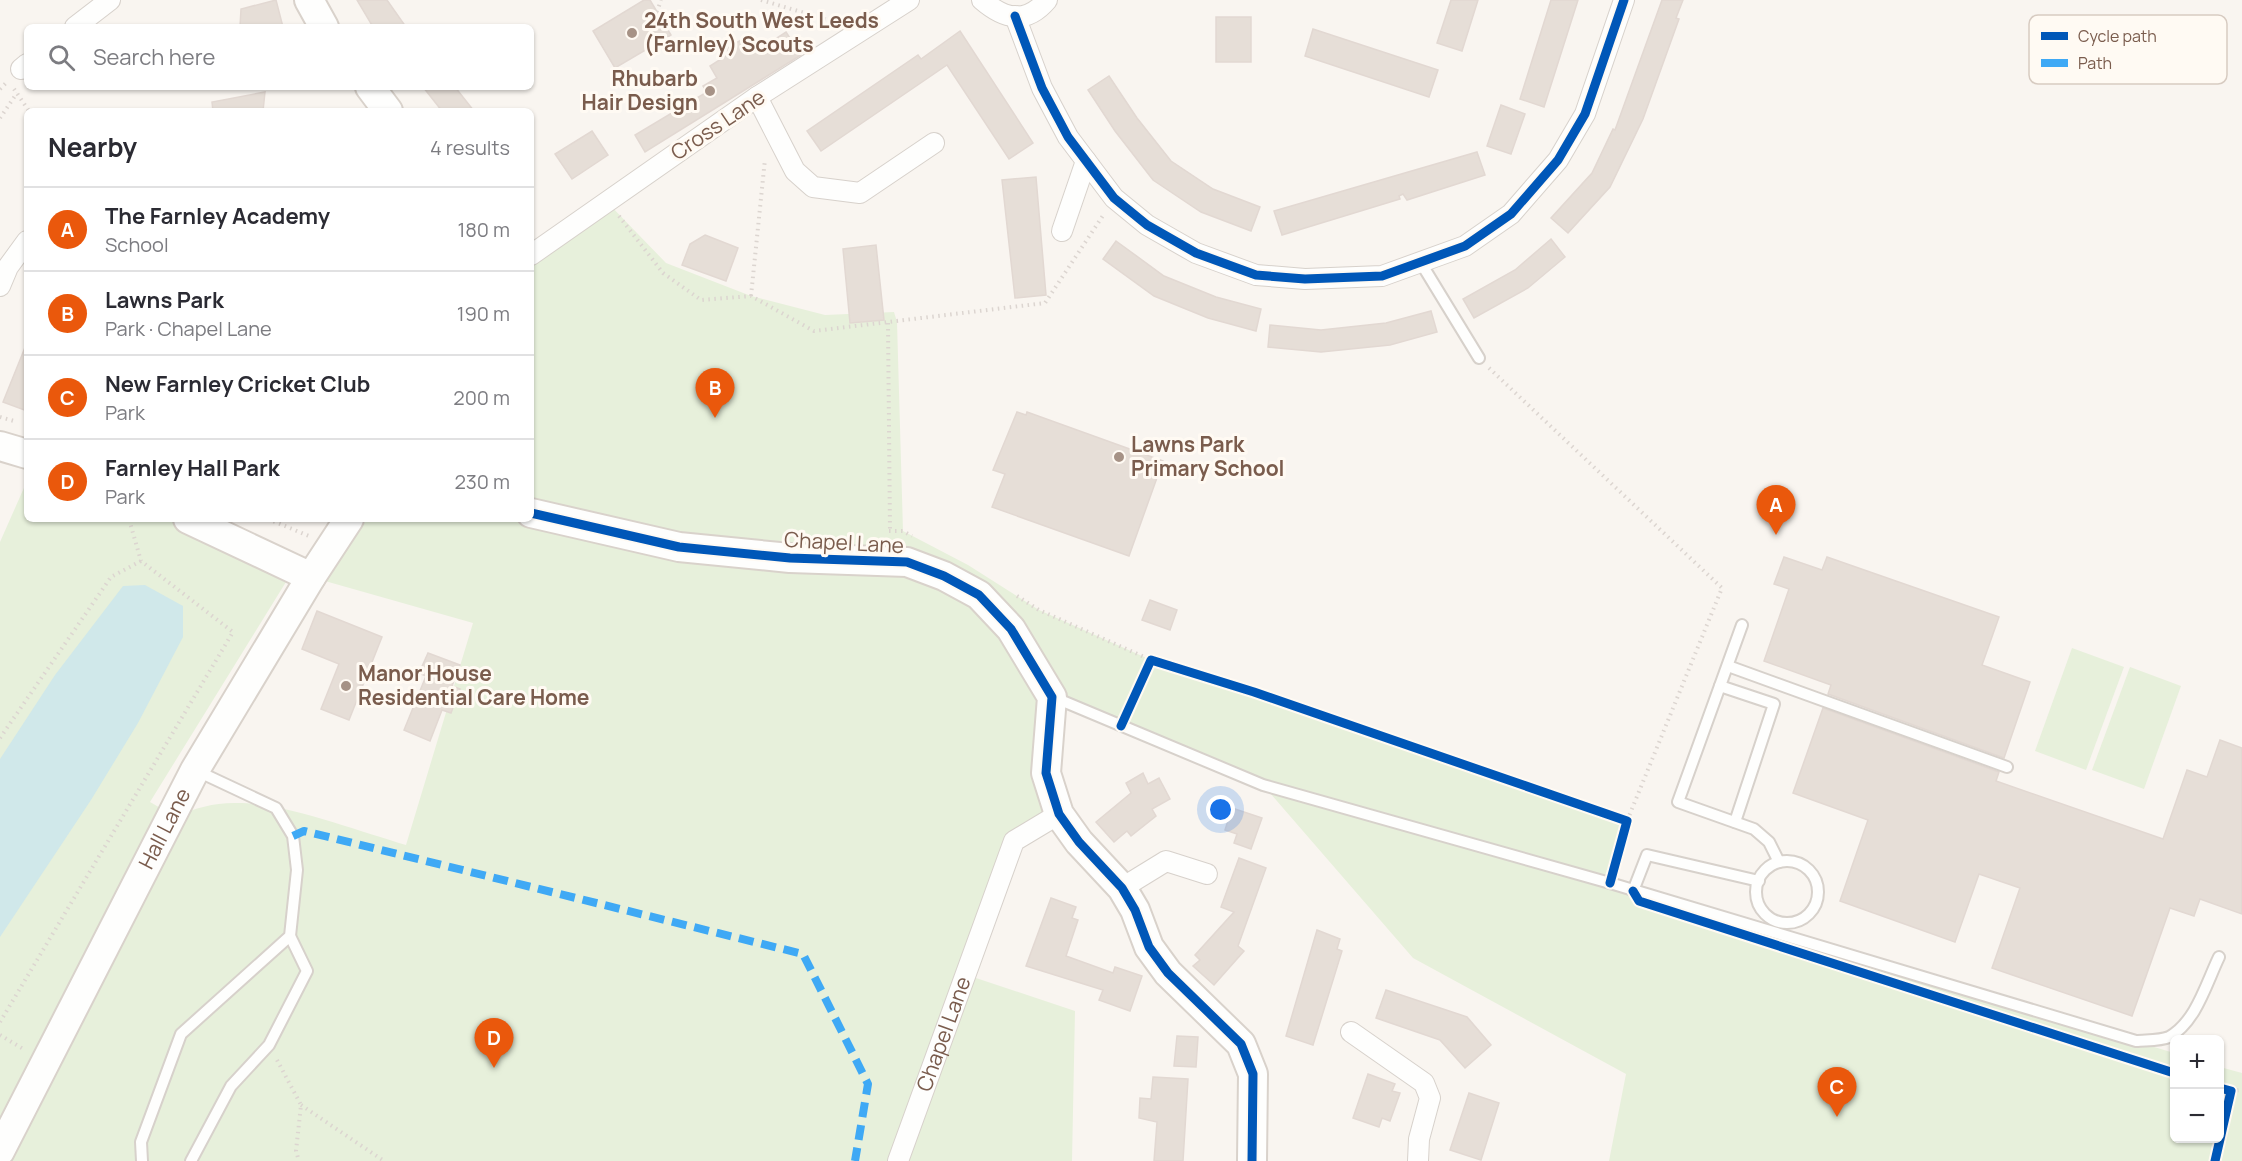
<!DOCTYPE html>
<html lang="en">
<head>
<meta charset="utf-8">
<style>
	body { margin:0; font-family:Manrope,sans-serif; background:#f7f7f7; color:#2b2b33 }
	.controls { position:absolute; right:18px; bottom:18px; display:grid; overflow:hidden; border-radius:9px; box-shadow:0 2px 4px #0004 }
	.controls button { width:54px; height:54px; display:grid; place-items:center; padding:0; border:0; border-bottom:2px solid #e1e1e2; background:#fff; color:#2b2b33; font:30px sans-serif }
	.you { position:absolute; left:1221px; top:810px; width:21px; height:21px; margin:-15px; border:4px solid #fff; border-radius:50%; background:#1a73e8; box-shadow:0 0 0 9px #1a73e833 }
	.badge { display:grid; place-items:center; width:39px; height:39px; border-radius:50%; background:#ea580c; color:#fff; font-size:20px; font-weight:700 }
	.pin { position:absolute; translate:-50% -50px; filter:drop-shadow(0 2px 3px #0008) }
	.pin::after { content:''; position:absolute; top:32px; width:21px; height:18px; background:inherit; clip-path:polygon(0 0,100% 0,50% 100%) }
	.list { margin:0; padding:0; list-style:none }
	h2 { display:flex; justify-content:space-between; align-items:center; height:78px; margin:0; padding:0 24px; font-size:26px }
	h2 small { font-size:20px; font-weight:400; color:#7c7c81 }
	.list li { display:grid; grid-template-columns:39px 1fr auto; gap:18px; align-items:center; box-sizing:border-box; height:84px; padding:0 24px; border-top:2px solid #e1e1e2 }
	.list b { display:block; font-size:22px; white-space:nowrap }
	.list p { margin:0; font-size:20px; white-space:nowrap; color:#7c7c81 }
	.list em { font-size:20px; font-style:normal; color:#7c7c81 }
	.icon { flex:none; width:33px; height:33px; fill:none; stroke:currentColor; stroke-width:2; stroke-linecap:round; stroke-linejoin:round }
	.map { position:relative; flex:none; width:2242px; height:1161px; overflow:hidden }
	.search { position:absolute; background:#fff; box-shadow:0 2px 4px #0004; left:24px; top:24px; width:510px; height:66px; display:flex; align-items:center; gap:15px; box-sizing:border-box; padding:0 21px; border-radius:9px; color:#7c7c81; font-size:22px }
	.panel { position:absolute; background:#fff; box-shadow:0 2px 4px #0004; left:24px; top:108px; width:510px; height:414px; border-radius:9px }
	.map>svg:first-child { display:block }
	.green { fill:#e7f0db }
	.water { fill:#d0e8ea }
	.building { fill:#e6ded7; stroke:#e2d8d2; stroke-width:1.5 }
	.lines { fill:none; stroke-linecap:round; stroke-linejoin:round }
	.lane-casing { stroke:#d7d1cb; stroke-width:14 }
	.street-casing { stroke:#d7d1cb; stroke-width:22 }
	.secondary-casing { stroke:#d9d2cb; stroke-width:32 }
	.path { stroke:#dcd5d0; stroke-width:4; stroke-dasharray:1.5 4.5; stroke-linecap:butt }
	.lane { stroke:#fefefd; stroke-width:10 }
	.street { stroke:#fefefd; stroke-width:20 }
	.secondary { stroke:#fefefd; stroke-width:28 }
	.quiet { stroke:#3fa9f5; stroke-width:8; stroke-dasharray:15 8; stroke-linecap:butt }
	.cycleway-casing { stroke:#fffaf3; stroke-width:13 }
	.cycleway { stroke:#0057b8; stroke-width:9 }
	.poi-dot { fill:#a69286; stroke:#fffaf3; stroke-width:2 }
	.labels { text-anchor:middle; stroke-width:6; stroke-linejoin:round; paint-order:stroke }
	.poi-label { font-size:21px; font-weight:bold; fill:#7a5c4d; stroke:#fffaf3; text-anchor:start }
	.street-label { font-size:21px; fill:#7a5c4d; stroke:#fffaf3 }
	.key { fill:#fffaf3; stroke:#d7cbc1; stroke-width:1.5 }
	.key-label { font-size:16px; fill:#7a5c4d }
</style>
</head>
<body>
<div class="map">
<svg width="2242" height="1161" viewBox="0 0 2242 1161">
	<rect width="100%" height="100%" fill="#f9f5f0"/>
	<!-- green -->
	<g class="green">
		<path d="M 607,202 L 666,263 L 751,296 L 825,315 L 894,312 L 897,322 L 903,531 L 968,565 L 1039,610 L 1151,660 L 1254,692 L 1627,821 L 1610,882 L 2174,1053 L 2174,1138 L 2220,1138 L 2220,1067 L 2242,1073 L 2242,1161 L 1609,1161 L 1626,1074 L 1413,958 L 1263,785 L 1053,697 L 1059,814 L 1014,841 L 964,974 L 1075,1011 L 1072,1161 L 9,1161 L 0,1157 L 0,542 L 27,481 L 27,519 L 188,519 L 294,569 L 150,802 L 176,817 C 195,808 213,803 234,803 C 280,801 360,832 406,845 L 473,623 L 325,581 L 367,519 L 531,519 L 531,255 Z"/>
		<polygon points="2072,648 2124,667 2086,770 2035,751"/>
		<polygon points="2130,667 2181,686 2144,789 2092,770"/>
	</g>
	<!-- water -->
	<polygon class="water" points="145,585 183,606 183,637 138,723 91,800 0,937 0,759 55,675 123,586"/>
	<!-- building -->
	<g class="building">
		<polygon points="276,0 283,27 240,27 241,9"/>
		<polygon points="357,0 387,0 406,27 373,27"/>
		<polygon points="644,0 650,0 671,35 615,68 593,31"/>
		<polygon points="1451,0 1478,0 1462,51 1437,43"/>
		<polygon points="1551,0 1578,0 1544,107 1520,99"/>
		<polygon points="1662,0 1683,0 1676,18 1679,19 1643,119 1610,187 1568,233 1551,218 1592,173 1613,129 1615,130"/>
		<rect x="1216" y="17" width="35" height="45"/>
		<polygon points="1313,29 1438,70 1429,97 1305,56"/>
		<polygon points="960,31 1033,143 1009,159 947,65 821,151 807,131 918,55 921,59"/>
		<polygon points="786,32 801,55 645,152 635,135 707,92 703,86 717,78 710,66 729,54 726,49 751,34 760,49"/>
		<polygon points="1109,76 1137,118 1171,161 1213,189 1260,207 1251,231 1201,212 1153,180 1115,131 1088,90"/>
		<polygon points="423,87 455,87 474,111 442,111"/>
		<polygon points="265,92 263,111 213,111 212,102"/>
		<polygon points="1501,105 1525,114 1511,154 1487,146"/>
		<polygon points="592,131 608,155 572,179 555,154"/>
		<polygon points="1477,152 1485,175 1407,200 1403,194 1399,196 1400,199 1282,235 1274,211"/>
		<polygon points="1036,177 1046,295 1015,298 1002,180"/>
		<polygon points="705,235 738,248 726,281 682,265 690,244"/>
		<polygon points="1551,239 1565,257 1528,288 1474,318 1463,299 1515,270"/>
		<polygon points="1116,241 1164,276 1216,297 1261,309 1256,331 1208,318 1154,296 1103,259"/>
		<polygon points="876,245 884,320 850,323 843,249"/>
		<polygon points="1431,311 1437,332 1390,345 1321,352 1268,347 1270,325 1321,330 1386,323"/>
		<polygon points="26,345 27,345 27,411 3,402"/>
		<polygon points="1017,412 1026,415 1027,412 1163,461 1129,556 992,507 1005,474 993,470"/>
		<polygon points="1784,557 1822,570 1827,557 1999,617 1982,665 2030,682 2004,758 1828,694 1831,685 1764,661 1789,589 1774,584"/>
		<polygon points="1150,600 1177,610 1170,630 1142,620"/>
		<polygon points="317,611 382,637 349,720 321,709 339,664 302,649"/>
		<polygon points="428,653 460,665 452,686 460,689 451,713 442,710 430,741 404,730 426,676 419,673"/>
		<polygon points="1823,708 1999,772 1996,781 2163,839 2187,770 2207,777 2220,740 2242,748 2242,914 2200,899 2194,916 2170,908 2132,1016 1992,968 2020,888 1979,874 1955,942 1840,901 1868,820 1793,793"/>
		<polygon points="1143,773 1148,784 1159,778 1170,799 1152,809 1156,816 1131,836 1127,831 1114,842 1096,822 1131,793 1126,783"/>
		<polygon points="1232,808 1262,818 1251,849 1234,843 1237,834 1225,830"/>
		<polygon points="1239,858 1266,868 1238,946 1244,951 1214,985 1193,966 1200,960 1195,955 1234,912 1221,907"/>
		<polygon points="1051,898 1076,907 1072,918 1078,920 1066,956 1113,973 1115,967 1142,976 1130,1011 1099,1000 1103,990 1026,966"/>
		<polygon points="1317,930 1340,939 1337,949 1342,951 1313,1045 1286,1036"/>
		<polygon points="1386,990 1467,1017 1491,1045 1465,1068 1440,1040 1376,1018"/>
		<polygon points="1177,1036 1198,1037 1196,1067 1174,1066"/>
		<polygon points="1368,1074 1395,1084 1392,1091 1400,1093 1390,1121 1382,1118 1379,1127 1353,1118"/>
		<polygon points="1153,1077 1188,1079 1183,1161 1154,1161 1157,1122 1139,1118 1140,1098 1151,1099"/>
		<polygon points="1469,1093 1499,1103 1481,1160 1450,1150"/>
	</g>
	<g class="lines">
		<defs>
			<g id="lane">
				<polyline points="1421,263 1479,358"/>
				<polyline points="1742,625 1678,802 1754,829 1769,842 1779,862"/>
				<polyline points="1728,666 2007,767"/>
				<polyline points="1720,686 1774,704 1735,822"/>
				<path d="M 1053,697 L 1263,785 L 1610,883 L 2136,1041 C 2146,1040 2160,1041 2169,1037 C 2196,1022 2206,984 2219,957"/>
				<circle cx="1787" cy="892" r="31"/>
				<polyline points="1633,891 1647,855 1759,881"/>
				<polyline points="142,1161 141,1142 181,1034 290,936 297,870 293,836 276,808 195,770"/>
				<polyline points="191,1161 231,1086 269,1045 307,971 290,936"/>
			</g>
			<g id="street">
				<path d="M 982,0 C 1004,19 1026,25 1047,0"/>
				<polyline points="1015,16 1042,88 1068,137 1114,198 1147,225 1196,253 1256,275 1305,279 1382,276 1465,246 1511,214 1558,160 1585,114 1624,0"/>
				<polyline points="75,27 110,0"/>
				<polyline points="21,69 27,64"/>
				<polyline points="757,97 795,171 813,187 860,193 934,143"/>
				<polyline points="1062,231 1086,161"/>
				<polyline points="531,255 757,97 909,0"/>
				<polyline points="0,286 8,267 27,241"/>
				<polyline points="1122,888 1166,861 1207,874"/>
				<polyline points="1351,1032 1424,1083 1430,1098 1419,1139 1418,1161"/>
				<path id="s1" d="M 898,1161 L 1014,841 L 1059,814"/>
			</g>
			<g id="secondary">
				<polyline points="309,0 324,27"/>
				<polyline points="370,87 388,111"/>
				<polyline points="0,446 27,454"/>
				<polyline points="531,513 679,547 790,558 907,562 944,576 979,595 1011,629 1052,697 1046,773 1059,814 1079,842 1122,888 1135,910 1149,947 1168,973 1241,1044 1253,1074 1252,1161"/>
				<polyline points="188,519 311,577"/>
				<path id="s2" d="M 0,1151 L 195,770 L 311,577 L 349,519"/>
			</g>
		</defs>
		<!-- lane casing -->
		<use href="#lane" class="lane-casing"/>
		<!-- street casing -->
		<use href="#street" class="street-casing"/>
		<!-- secondary casing -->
		<use href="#secondary" class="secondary-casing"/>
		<!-- path -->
		<g class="path">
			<polyline points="761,0 835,22"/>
			<polyline points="657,12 661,0"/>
			<polyline points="0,89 7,82"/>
			<polyline points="14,89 29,111"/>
			<polyline points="0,118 17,93"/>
			<polyline points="619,216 663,273 701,300 751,296 814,331 1045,303 1104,214"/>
			<polyline points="751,296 765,159"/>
			<polyline points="888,323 890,532"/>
			<polyline points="1489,368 1722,588 1627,821"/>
			<polyline points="0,417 14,421"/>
			<polyline points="268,519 309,536"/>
			<polyline points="889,531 903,531 912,536"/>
			<polyline points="1017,596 1039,610 1151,660"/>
			<polyline points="0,738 111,577 141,561"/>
			<polyline points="0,1022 233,632 141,561 129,519"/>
			<polyline points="0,1035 25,1050"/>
			<polyline points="277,1060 301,1105 296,1151 299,1161"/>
			<polyline points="2231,1091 2242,1090"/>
			<polyline points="301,1105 384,1161"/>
		</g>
		<!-- lane -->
		<use href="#lane" class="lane"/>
		<!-- street -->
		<use href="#street" class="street"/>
		<!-- secondary -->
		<use href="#secondary" class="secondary"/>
		<!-- quiet -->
		<polyline class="quiet" points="293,836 304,831 803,954 868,1084 855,1161"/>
		<defs>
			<g id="cycleway">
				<polyline points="1015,16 1042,88 1068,137 1114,198 1147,225 1196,253 1256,275 1305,279 1382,276 1465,246 1511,214 1558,160 1585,114 1624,0"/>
				<polyline points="531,513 679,547 790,558 907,562 944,576 979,595 1011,629 1052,697 1046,773 1059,814 1079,842 1122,888 1135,910 1149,947 1168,973 1241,1044 1253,1074 1252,1161"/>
				<polyline points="1121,726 1151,660 1254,692 1627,821 1610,883"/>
				<polyline points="1633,891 1639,901 2174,1073"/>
				<polyline points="2215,1161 2231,1091 2220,1088"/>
			</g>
		</defs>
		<!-- cycleway casing -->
		<use href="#cycleway" class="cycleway-casing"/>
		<!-- cycleway -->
		<use href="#cycleway" class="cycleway"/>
	</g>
	<!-- markers -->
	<g class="poi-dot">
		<circle cx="632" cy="33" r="6"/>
		<circle cx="710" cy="91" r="6"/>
		<circle cx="1119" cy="457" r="6"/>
		<circle cx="346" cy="686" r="6"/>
	</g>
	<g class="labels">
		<!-- poi labels -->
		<g class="poi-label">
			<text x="644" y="28">24th South West Leeds<tspan x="644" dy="24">(Farnley) Scouts</tspan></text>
			<text x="698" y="86" text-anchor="end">Rhubarb<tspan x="698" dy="24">Hair Design</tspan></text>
			<text x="1131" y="452">Lawns Park<tspan x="1131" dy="24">Primary School</tspan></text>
			<text x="358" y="681">Manor House<tspan x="358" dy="24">Residential Care Home</tspan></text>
		</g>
		<!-- street labels -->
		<g class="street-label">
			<text transform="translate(718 125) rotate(-34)" y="7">Cross Lane</text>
			<text transform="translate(844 543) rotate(3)" y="7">Chapel Lane</text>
			<text dy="7" stroke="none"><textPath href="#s2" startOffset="362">Hall Lane</textPath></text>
			<text dy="7" stroke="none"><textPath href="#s1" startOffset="135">Chapel Lane</textPath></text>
		</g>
	</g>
	<!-- legend -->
	<rect x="2029" y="15" width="198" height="69" rx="9" class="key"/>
	<rect x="2041" y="32" width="27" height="8" fill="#0057b8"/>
	<rect x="2041" y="59" width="27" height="8" fill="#3fa9f5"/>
	<g class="key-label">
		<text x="2078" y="42">Cycle path</text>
		<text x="2078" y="69">Path</text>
	</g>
</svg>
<div class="controls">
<button>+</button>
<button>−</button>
</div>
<div class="you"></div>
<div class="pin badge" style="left:1776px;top:535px">A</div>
<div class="pin badge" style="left:715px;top:418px">B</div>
<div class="pin badge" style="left:1837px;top:1117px">C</div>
<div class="pin badge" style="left:494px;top:1068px">D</div>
<div class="search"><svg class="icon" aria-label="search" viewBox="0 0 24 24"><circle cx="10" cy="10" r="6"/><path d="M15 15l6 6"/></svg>Search here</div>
<section class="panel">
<h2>Nearby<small>4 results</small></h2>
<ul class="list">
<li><span class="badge">A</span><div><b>The Farnley Academy</b><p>School</p></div><em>180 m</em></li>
<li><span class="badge">B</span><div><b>Lawns Park</b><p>Park · Chapel Lane</p></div><em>190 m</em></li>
<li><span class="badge">C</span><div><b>New Farnley Cricket Club</b><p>Park</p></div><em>200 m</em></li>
<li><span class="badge">D</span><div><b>Farnley Hall Park</b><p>Park</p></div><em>230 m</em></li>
</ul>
</section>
</div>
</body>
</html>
